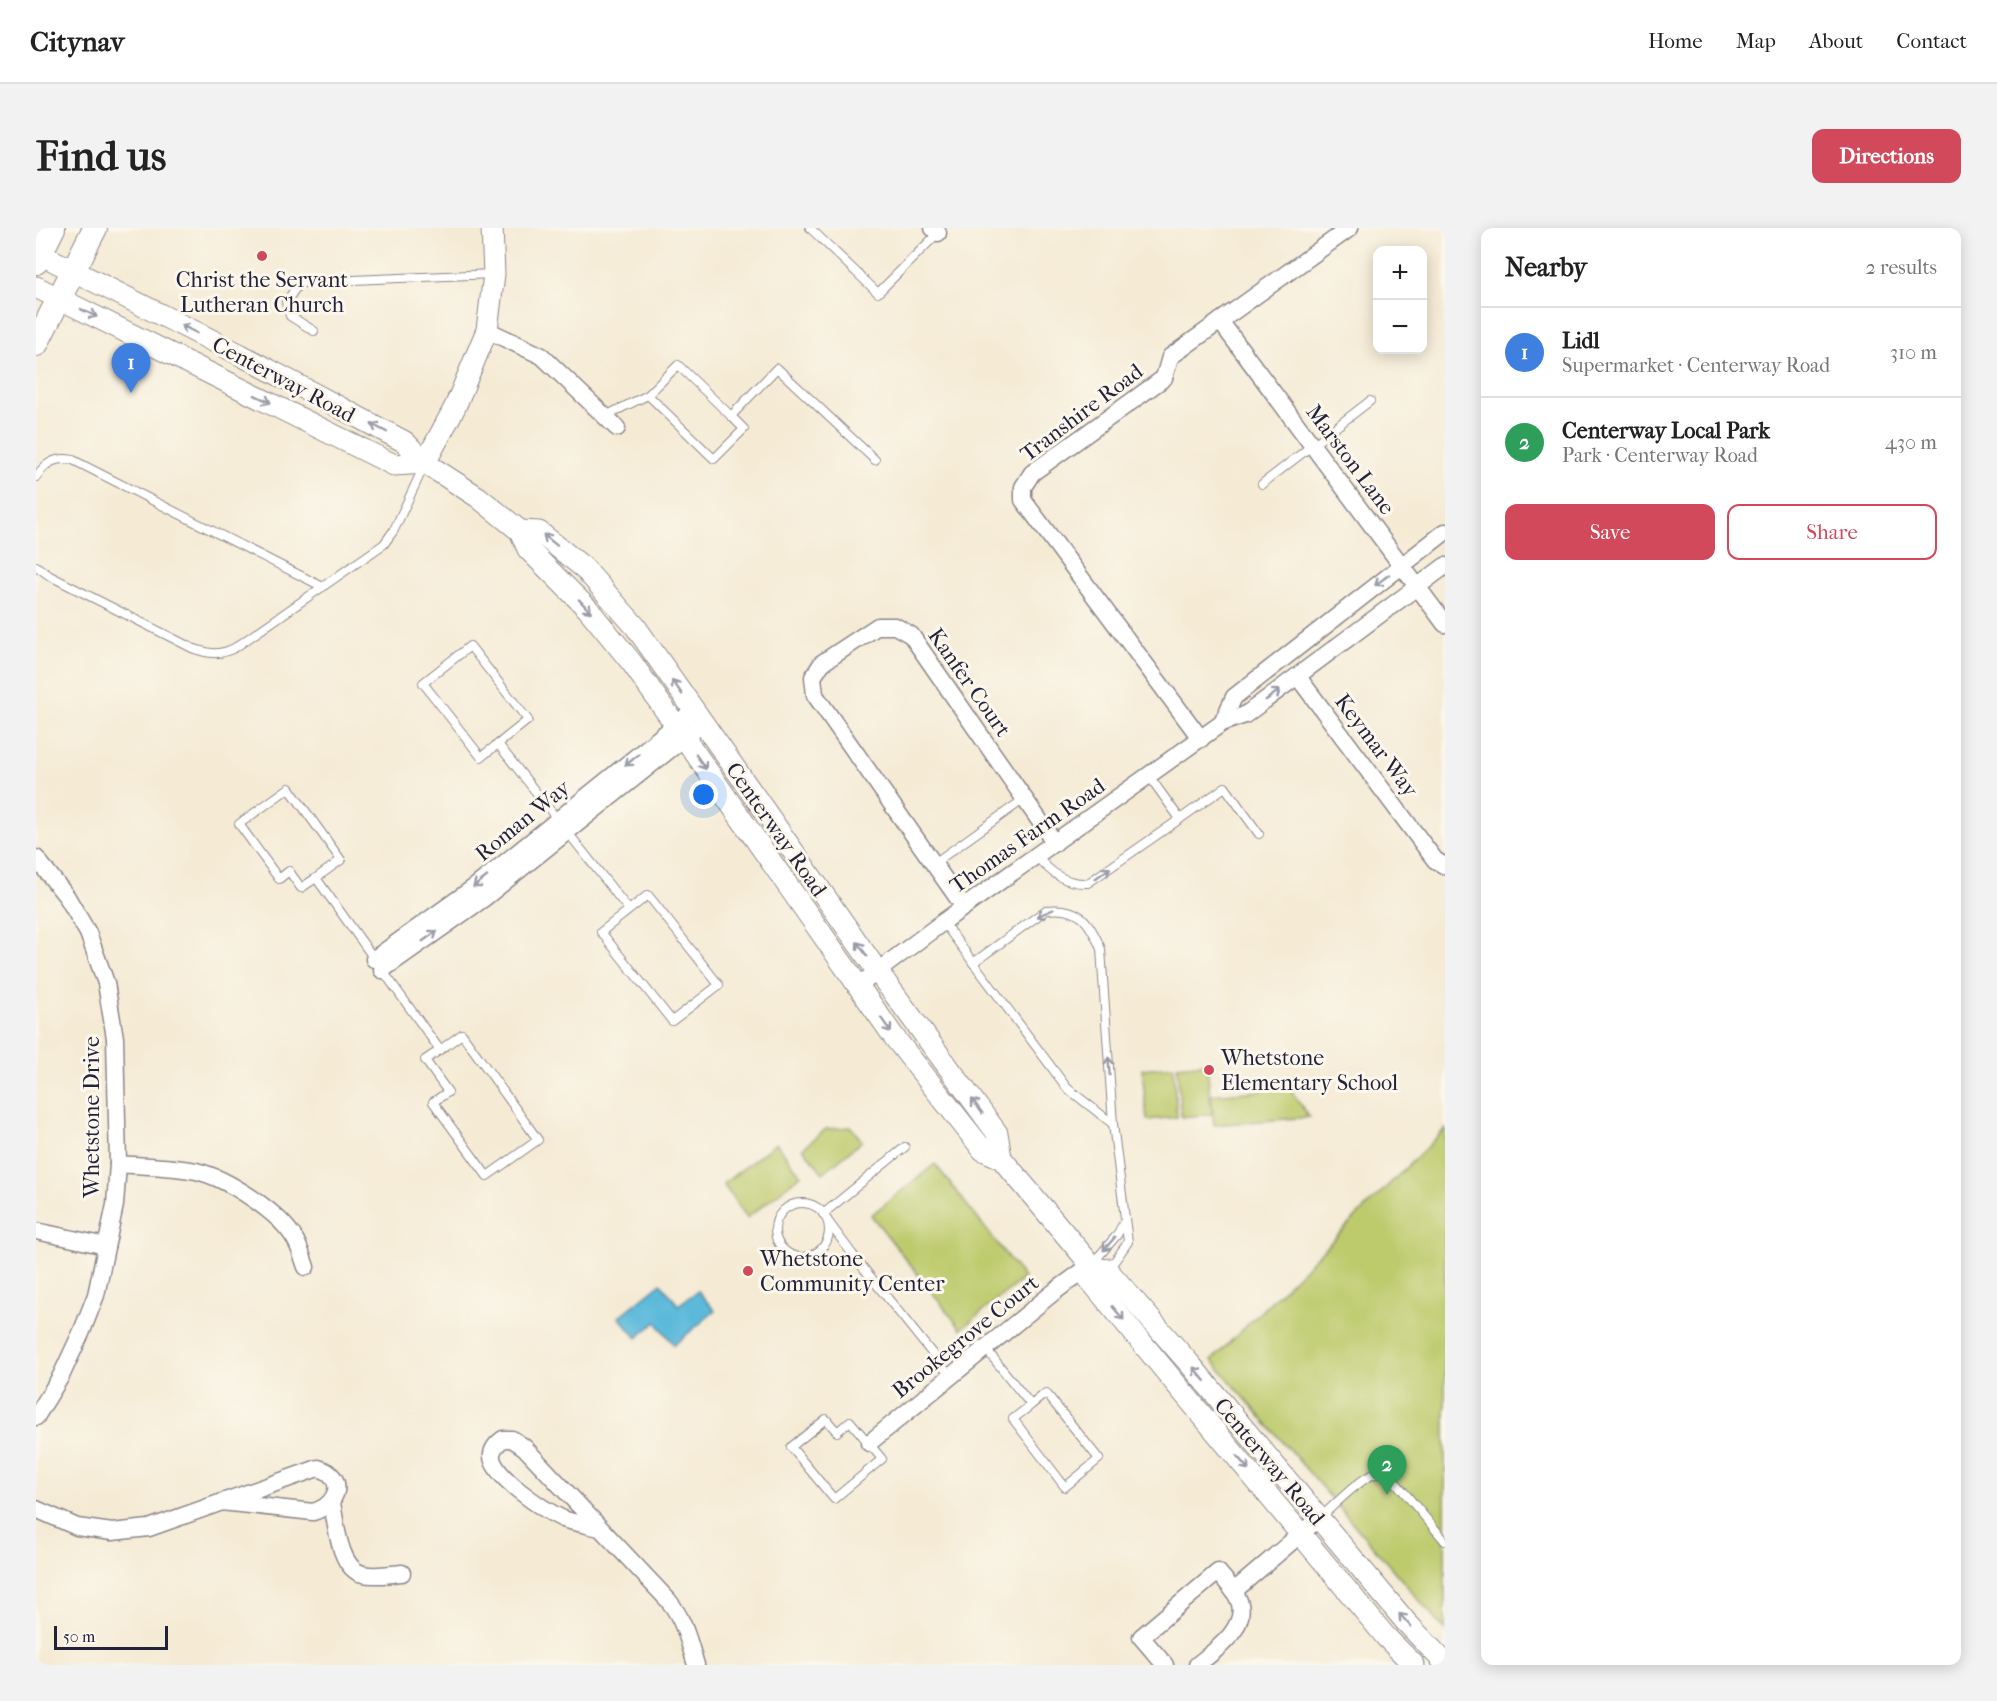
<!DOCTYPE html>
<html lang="en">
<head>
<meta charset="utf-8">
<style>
	body { margin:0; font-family:"IM FELL French Canon",serif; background:#f2f2f2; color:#222 }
	.controls { position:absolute; right:18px; top:18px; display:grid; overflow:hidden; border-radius:12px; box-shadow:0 3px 15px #0003 }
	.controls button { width:54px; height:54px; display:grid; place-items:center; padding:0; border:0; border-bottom:2px solid #e0e0e0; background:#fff; color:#222; font:30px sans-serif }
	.scale { position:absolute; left:18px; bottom:15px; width:114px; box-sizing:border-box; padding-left:6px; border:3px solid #22223b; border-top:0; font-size:16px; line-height:21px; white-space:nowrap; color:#22223b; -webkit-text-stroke:4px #fbf7ec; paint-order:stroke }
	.you { position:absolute; left:668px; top:567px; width:21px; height:21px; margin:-15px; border:4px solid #fff; border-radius:50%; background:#1a73e8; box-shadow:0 0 0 9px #1a73e833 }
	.badge { display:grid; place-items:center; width:39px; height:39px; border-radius:50%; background:#d1495b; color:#fff; font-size:20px; font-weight:700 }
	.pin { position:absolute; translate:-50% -50px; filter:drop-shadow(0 2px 3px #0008) }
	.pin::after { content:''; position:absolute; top:32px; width:21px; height:18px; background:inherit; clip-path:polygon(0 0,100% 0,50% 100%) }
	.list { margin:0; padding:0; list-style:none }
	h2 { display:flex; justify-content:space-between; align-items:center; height:78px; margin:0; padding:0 24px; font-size:26px }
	h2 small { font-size:20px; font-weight:400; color:#767676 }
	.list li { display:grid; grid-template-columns:39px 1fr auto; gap:18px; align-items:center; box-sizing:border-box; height:90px; padding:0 24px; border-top:2px solid #e0e0e0 }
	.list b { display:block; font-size:22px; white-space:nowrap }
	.list p { margin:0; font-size:20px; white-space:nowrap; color:#767676 }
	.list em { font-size:20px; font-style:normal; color:#767676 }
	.actions { display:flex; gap:12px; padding:18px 24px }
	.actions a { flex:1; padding:14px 0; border:2px solid #d1495b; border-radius:12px; text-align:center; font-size:21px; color:#d1495b }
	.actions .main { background:#d1495b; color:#fff }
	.map { position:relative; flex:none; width:1409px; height:1437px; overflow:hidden; border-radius:12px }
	header { display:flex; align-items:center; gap:36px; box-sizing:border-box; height:84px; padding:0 30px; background:#fff; border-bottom:2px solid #e0e0e0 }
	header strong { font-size:28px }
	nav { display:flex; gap:33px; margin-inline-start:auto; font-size:21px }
	.intro { display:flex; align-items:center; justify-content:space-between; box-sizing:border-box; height:144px; padding:0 36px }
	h1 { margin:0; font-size:42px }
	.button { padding:15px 27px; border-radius:12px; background:#d1495b; color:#fff; font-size:21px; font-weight:700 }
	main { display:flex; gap:36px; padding:0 36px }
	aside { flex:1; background:#fff; border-radius:12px; box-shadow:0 3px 15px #0003 }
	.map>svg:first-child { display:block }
	.green { fill:#becb6d; stroke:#707654; stroke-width:1.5 }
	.water { fill:#5cb9da; stroke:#3f6e8a; stroke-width:1.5 }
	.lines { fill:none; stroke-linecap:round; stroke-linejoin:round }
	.service-casing { stroke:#8c8688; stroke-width:10 }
	.minor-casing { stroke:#8c8688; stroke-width:19 }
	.tertiary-casing { stroke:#8c8688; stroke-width:23 }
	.secondary-casing { stroke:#8c8688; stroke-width:26 }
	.service { stroke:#fff; stroke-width:8 }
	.minor { stroke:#fff; stroke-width:16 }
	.tertiary { stroke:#fff; stroke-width:21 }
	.secondary { stroke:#fff; stroke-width:24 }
	.oneway { stroke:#9c9ca7 }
	.poi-dot { fill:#d1495b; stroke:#fbf7ec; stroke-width:2 }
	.labels { text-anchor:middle; stroke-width:6; stroke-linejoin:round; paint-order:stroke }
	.poi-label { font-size:22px; fill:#22223b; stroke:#fbf7ec; text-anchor:start }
	.street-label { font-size:22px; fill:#22223b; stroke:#fbf7ec }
</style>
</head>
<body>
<header>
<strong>Citynav</strong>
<nav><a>Home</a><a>Map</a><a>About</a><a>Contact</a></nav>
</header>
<div class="intro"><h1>Find us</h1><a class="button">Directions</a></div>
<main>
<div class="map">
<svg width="1409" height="1437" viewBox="0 0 1409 1437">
	<rect width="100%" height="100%" fill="#fbf7ec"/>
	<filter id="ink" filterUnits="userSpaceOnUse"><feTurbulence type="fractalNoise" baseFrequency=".0167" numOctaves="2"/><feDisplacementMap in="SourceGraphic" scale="12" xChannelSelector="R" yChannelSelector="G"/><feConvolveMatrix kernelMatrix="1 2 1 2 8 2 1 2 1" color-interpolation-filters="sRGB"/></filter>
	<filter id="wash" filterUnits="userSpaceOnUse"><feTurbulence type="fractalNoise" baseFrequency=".008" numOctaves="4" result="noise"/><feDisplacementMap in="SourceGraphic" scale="24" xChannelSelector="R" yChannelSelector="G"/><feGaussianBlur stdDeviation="1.35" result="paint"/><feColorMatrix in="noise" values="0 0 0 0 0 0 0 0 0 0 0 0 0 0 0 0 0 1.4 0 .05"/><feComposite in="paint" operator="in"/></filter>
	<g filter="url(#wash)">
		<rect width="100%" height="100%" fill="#f5ebd5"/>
		<!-- green -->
		<g class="green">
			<polygon points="1171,835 1176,886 1145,889 1141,838"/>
			<polygon points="1137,838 1141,889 1111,892 1106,841"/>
			<polygon points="1248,852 1273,889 1178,897 1175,867 1224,863"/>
			<polygon points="815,899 826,913 787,945 767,920 790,901"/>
			<polygon points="1409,901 1409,1402 1176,1132"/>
			<polygon points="740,915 765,947 711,990 687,956"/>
			<polygon points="899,936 988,1050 925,1101 835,987"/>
		</g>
		<!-- water -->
		<polygon class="water" points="625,1055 642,1077 662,1063 679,1083 638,1117 620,1094 601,1110 583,1089"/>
	</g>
	<g filter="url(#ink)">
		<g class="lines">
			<defs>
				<g id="service">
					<polyline points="774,0 842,65 902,5"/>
					<polyline points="278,103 254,88 250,74 262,57 270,54 457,46"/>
					<polyline points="612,167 642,137 695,188"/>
					<polyline points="569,188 612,167 678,231 708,201 695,188 741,140 839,232"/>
					<path d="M 0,249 C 9,235 20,228 37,232 L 287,359"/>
					<polyline points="1226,256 1334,173"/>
					<path d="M 0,338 L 14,348 L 156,420 C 172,426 185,428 200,419 L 348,316 L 358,302 L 388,238"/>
					<polyline points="462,516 445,529 387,455 434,418 492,492 462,516 593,682 612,667 683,757 636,793 565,704 593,682"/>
					<polyline points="1144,591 1189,559 1223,606"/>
					<path d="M 1000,628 C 1015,645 1029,656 1052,655 L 1144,591 L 1113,548"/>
					<polyline points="897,636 988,571"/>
					<polyline points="280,650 265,660 253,643 243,651 203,596 253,560 305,632 280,650 404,822 426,806 502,912 451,948 397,874 412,864 389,832 404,822"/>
					<polyline points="907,694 1031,860 1077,896 1092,1014 1078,1034 1064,1036"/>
					<path d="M 937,735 L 1010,682 C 1043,678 1053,692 1065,721 L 1077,896"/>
					<circle cx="766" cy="1002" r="27"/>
					<polyline points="787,986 869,919"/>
					<polyline points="791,992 817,1027 915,1149"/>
					<polyline points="1056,1036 1081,1007 1088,994"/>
					<polyline points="950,1121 995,1177 1010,1165 1063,1231 1029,1259 977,1191 995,1177"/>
					<polygon points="790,1191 801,1204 814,1193 846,1231 798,1271 755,1219"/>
					<path d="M 1283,1291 C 1295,1280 1325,1249 1339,1246 C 1346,1245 1352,1248 1357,1251 L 1409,1313"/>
				</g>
				<g id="minor">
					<polyline points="897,0 902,5"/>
					<polyline points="1184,93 1409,396"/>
					<polyline points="451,102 506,128 581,200"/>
					<polyline points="1262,449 1399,632 1409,638"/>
					<polyline points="1186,495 1198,469 1409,304"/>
					<polyline points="1165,511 987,272 987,259 996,245 1128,150 1134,129 1314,0"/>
					<polyline points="0,630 31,669 52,705 70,755 79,810 82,936 79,977 60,1067 46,1103 25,1148 0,1189"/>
					<polyline points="928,679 779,467 777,449 786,435 842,398 859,398 875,407 1019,615"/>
					<polyline points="338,731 440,658 658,482"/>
					<polyline points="346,742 447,671 667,495"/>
					<polyline points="822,758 907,694 1186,495 1209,487 1409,338"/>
					<path d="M 82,936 C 107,938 135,938 160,943 C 191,950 245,985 260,1013 C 264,1021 267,1030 270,1039"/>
					<polyline points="0,1003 70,1018"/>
					<polyline points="833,1215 1018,1064 1055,1037"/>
					<path d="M 296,1275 C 300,1295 303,1341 327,1346 C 339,1349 353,1346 366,1345"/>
					<path d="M 0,1281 L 41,1299 L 76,1304 L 113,1300 L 282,1240 C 311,1248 303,1277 277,1284 L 185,1274"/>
					<path d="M 564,1300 C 552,1297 539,1295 527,1291 C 510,1283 453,1247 456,1226 C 457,1219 462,1215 467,1211 L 476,1211 L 488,1219 L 632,1372 C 648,1391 653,1414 660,1437"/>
					<polyline points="1198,1363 1282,1291"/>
					<path d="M 1129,1437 L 1105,1409 L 1182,1344 C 1190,1354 1201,1364 1204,1376 C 1210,1402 1178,1423 1161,1437"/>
				</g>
				<g id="tertiary">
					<polyline points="4,26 205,127 369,214 389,235 442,269 484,303 492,321 552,381 596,435 858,809 947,922 965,930 1055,1037 1074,1045 1153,1135 1370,1394 1409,1435"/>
					<polyline points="0,59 358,237 389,235"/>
					<polyline points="389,235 419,179 451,102 458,46 456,0"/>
					<polyline points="484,303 503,304 548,340 599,398 842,744 961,905 965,930"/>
					<polyline points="1055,1037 1053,1051 1350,1409 1378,1437"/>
				</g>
				<g id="secondary">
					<polyline points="0,34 17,0"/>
					<polyline points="0,116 59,0"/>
				</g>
			</defs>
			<!-- service casing -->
			<use href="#service" class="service-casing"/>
			<!-- minor casing -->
			<use href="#minor" class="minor-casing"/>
			<!-- tertiary casing -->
			<use href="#tertiary" class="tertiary-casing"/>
			<!-- secondary casing -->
			<use href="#secondary" class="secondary-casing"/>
			<!-- service -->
			<use href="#service" class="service"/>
			<!-- minor -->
			<use href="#minor" class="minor"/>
			<!-- tertiary -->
			<use href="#tertiary" class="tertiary"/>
			<!-- secondary -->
			<use href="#secondary" class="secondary"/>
		</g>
		<!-- one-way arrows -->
		<defs><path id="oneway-shaft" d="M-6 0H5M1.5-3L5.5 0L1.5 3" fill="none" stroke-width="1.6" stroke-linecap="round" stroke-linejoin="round" transform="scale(1.5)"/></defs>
		<g class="oneway">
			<use href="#oneway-shaft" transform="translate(53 85) rotate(26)"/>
			<use href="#oneway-shaft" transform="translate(153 101) rotate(-153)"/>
			<use href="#oneway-shaft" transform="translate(227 171) rotate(26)"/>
			<use href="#oneway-shaft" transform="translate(343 200) rotate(-152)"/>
			<use href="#oneway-shaft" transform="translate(514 312) rotate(-141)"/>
			<use href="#oneway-shaft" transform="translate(1346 352) rotate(142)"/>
			<use href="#oneway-shaft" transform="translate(549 378) rotate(47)"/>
			<use href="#oneway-shaft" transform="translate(641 459) rotate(-125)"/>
			<use href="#oneway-shaft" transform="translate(1237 467) rotate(-36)"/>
			<use href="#oneway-shaft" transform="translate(596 532) rotate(141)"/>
			<use href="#oneway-shaft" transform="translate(665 534) rotate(55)"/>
			<use href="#oneway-shaft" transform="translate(1067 645) rotate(-35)"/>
			<use href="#oneway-shaft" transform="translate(444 654) rotate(142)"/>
			<use href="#oneway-shaft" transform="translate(1009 685) rotate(157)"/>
			<use href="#oneway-shaft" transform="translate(394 708) rotate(-35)"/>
			<use href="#oneway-shaft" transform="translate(826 721) rotate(-126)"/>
			<use href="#oneway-shaft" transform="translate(850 797) rotate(55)"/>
			<use href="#oneway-shaft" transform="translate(1073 838) rotate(-94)"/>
			<use href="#oneway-shaft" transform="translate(941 878) rotate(-127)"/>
			<use href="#oneway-shaft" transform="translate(1073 1016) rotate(131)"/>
			<use href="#oneway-shaft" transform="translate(1082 1085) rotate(50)"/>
			<use href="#oneway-shaft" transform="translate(1163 1146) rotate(-130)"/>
			<use href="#oneway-shaft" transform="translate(1207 1235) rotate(50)"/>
			<use href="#oneway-shaft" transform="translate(1369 1392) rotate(-132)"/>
		</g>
	</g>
	<!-- markers -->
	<g class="poi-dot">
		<circle cx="226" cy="28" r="6"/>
		<circle cx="1173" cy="842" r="6"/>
		<circle cx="712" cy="1043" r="6"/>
	</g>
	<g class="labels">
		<!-- poi labels -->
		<g class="poi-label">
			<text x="226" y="59" text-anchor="middle">Christ the Servant<tspan x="226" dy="25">Lutheran Church</tspan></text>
			<text x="1185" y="837">Whetstone<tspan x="1185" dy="25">Elementary School</tspan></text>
			<text x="724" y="1038">Whetstone<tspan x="724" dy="25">Community Center</tspan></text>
		</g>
		<!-- street labels -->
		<g class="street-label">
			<text transform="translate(248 151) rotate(28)" y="8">Centerway Road</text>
			<text transform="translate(1045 184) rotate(-37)" y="8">Transhire Road</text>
			<text transform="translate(1315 231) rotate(53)" y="8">Marston Lane</text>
			<text transform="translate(934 454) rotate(55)" y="8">Kanfer Court</text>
			<text transform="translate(1341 517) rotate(53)" y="8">Keymar Way</text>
			<text transform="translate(486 592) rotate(-39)" y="8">Roman Way</text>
			<text transform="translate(741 601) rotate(55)" y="8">Centerway Road</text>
			<text transform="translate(991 607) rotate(-35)" y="8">Thomas Farm Road</text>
			<text transform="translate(55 889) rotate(-90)" y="8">Whetstone Drive</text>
			<text transform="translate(929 1108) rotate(-39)" y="8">Brookegrove Court</text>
			<text transform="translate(1234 1233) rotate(50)" y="8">Centerway Road</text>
		</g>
	</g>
</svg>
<div class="controls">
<button>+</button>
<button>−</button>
</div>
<div class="scale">50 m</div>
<div class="you"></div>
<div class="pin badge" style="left:95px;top:165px;background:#3f7fe0">1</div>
<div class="pin badge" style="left:1351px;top:1267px;background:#2e9e5b">2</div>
</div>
<aside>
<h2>Nearby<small>2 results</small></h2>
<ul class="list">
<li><span class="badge" style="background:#3f7fe0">1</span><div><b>Lidl</b><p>Supermarket · Centerway Road</p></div><em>310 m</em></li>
<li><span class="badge" style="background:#2e9e5b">2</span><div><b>Centerway Local Park</b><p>Park · Centerway Road</p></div><em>430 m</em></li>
</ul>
<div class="actions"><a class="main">Save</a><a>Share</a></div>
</aside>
</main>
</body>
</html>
